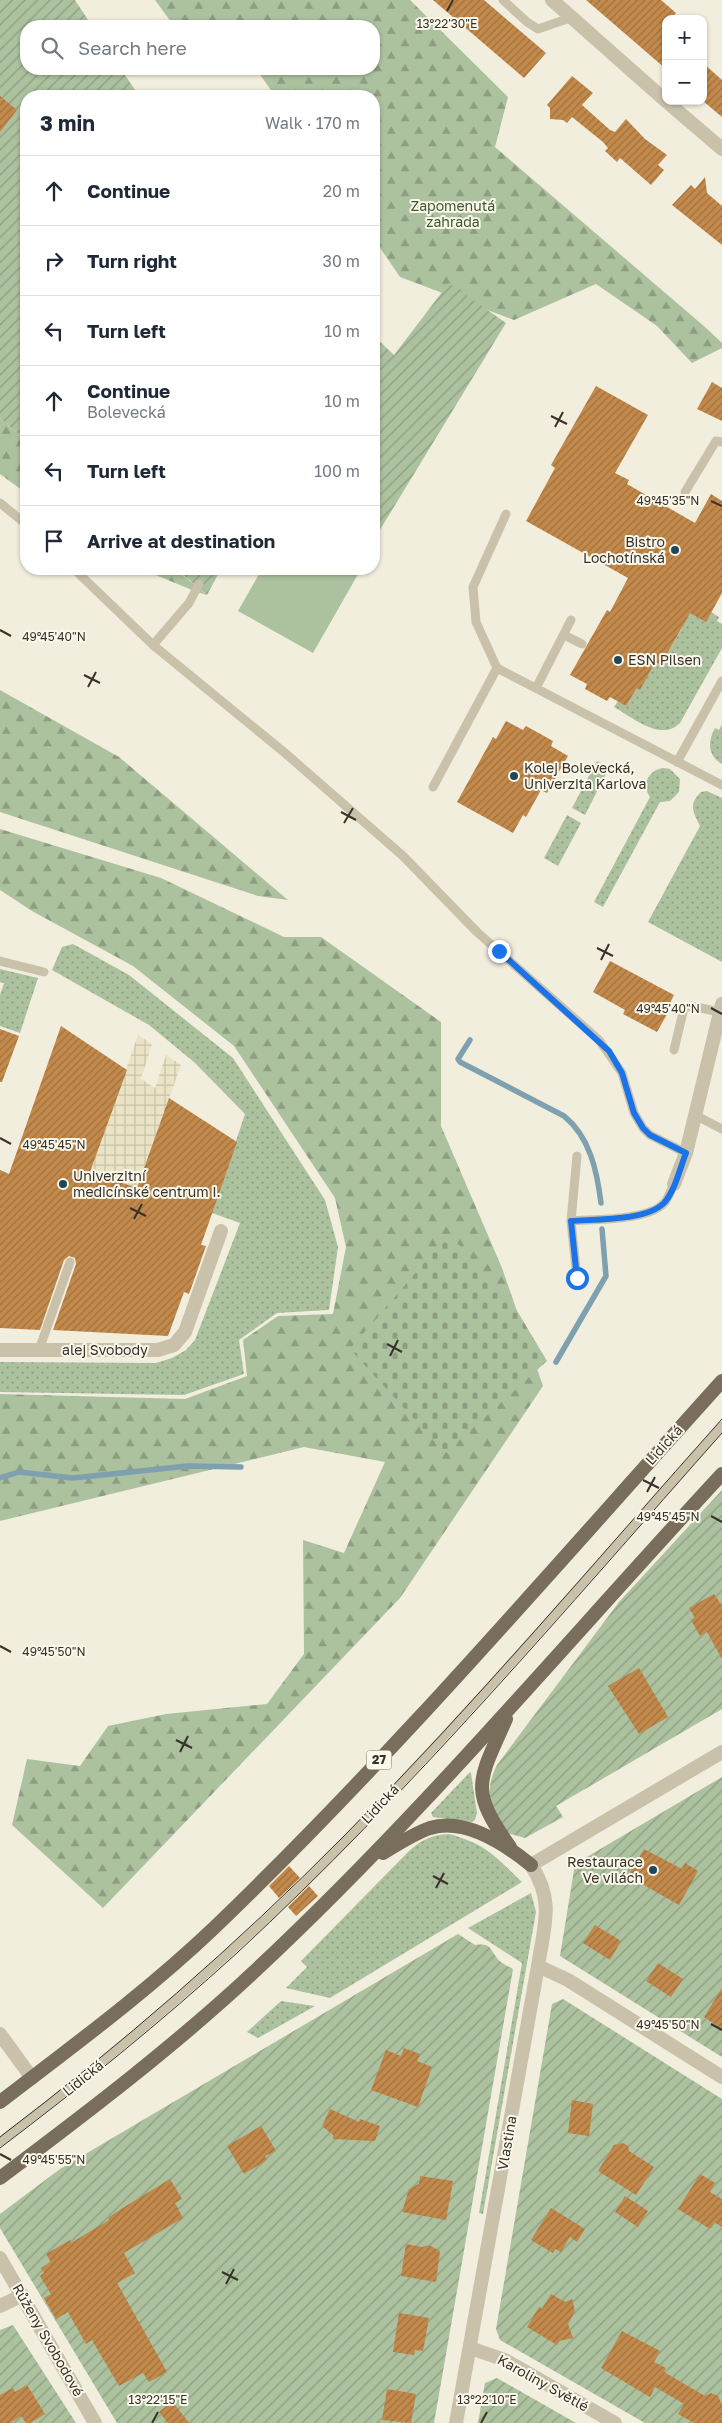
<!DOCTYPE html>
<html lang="en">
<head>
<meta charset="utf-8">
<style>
	body { margin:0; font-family:"Golos Text",sans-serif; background:#f2f2f3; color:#1f2937 }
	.controls { position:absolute; right:15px; top:15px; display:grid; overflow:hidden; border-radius:10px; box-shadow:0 1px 4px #0004 }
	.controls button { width:45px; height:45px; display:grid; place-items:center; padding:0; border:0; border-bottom:1px solid #e0e1e3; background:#fff; color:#1f2937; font:25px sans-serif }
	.stop { position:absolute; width:15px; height:15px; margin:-11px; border:4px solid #1a73e8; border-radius:50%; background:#fff }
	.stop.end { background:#1a73e8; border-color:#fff; box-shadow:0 1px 5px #0008 }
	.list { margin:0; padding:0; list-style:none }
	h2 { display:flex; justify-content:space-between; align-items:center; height:65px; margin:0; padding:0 20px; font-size:21px }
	h2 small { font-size:16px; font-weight:400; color:#747a83 }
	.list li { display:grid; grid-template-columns:32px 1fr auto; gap:15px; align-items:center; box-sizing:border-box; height:70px; padding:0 20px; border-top:1px solid #e0e1e3 }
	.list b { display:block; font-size:19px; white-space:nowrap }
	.list p { margin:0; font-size:16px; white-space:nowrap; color:#747a83 }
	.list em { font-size:16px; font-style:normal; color:#747a83 }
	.icon { flex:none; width:28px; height:28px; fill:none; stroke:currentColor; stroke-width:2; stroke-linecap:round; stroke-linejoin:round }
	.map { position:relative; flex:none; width:722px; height:2423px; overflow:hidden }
	.search { position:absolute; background:#fff; box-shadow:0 1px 4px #0004; left:20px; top:20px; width:360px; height:55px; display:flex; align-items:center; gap:12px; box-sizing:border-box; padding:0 18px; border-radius:20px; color:#747a83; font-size:19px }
	.panel { position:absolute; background:#fff; box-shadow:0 1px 4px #0004; left:20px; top:90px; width:360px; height:485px; border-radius:20px }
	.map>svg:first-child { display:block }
	.grass { fill:url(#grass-dots) }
	.forest { fill:url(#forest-firs) }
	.cemetery { fill:url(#cemetery-stones) }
	.garden { fill:url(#garden-furrows) }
	.pitch { fill:#acc19e }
	.plaza { fill:url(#plaza-grid) }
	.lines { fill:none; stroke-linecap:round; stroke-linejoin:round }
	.stream { stroke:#7ea0af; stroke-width:5.5 }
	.building { fill:url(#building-hatch) }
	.service { stroke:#cac1aa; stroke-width:9 }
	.minor { stroke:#cac1aa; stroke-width:14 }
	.primary { stroke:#796d5b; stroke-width:14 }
	.tram { stroke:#383229; stroke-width:1 }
	.route { stroke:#1a73e8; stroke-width:6 }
	.ticks { fill:none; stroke:#383229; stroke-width:2 }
	.poi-dot { fill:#204659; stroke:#faf7eb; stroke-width:2 }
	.labels { text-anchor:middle; stroke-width:4; stroke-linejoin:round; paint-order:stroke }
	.shield { fill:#faf7eb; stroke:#726d63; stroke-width:1 }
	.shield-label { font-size:12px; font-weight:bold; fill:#383229 }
	.park-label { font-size:14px; fill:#3c562e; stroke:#faf7eb }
	.poi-label { font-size:14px; fill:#383229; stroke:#faf7eb; text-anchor:start }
	.street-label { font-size:14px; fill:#383229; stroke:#faf7eb }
	.ticks-label { font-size:12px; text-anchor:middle; fill:#383229; stroke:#faf7eb; stroke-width:4; stroke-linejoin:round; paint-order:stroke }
</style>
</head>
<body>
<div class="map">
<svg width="722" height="2423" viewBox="0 0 722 2423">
	<defs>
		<pattern id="grass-dots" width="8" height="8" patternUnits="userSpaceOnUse" patternTransform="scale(1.25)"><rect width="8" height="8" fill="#acc19e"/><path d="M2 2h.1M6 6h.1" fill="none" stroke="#8d9d81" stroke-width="1.8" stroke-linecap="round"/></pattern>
		<pattern id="forest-firs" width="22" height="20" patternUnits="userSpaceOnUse" patternTransform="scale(1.25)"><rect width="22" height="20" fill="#acc19e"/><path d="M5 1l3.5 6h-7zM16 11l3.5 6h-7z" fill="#8d9d81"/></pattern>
		<pattern id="cemetery-stones" width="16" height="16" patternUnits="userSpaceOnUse" patternTransform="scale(1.25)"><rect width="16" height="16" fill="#acc19e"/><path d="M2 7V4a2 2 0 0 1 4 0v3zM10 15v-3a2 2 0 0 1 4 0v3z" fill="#8d9d81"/></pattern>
		<pattern id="garden-furrows" width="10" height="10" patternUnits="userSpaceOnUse" patternTransform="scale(1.25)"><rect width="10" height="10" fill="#acc19e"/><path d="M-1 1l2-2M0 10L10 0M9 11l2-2" fill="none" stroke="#8d9d81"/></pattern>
		<pattern id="plaza-grid" width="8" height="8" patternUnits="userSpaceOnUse" patternTransform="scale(1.25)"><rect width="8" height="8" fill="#eae3c6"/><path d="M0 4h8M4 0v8" fill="none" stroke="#c9c3aa"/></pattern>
		<pattern id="building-hatch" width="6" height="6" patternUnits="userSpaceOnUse" patternTransform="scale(1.25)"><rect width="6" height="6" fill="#c3894b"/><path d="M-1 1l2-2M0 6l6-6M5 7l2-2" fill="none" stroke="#9f713e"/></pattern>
	</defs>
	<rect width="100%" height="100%" fill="#f2eede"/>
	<!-- grass -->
	<g class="grass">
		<path d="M 676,605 L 711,612 L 719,617 L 717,621 L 722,624 L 722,648 L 680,723 C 661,742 633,718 614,707 L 618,701 L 626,706 L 637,688 L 647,658 L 661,665 L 682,628 Z"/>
		<path d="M 722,724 L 722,764 C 707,755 708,741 715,728 L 719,730 Z"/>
		<polygon points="597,761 609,768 585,815 572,808"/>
		<path d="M 663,768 L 670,769 L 680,779 L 679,792 L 670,801 L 660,802 L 603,907 L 594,902 L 650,797 C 641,784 649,770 663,768 Z"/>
		<path d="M 707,791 L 722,798 L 722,962 L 648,922 L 700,826 C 693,811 688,805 701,792 Z"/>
		<polygon points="567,815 581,823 558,866 544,858"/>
		<polygon points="73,944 129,975 233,1058 325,1200 338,1247 329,1310 277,1313 239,1340 244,1374 184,1395 0,1392 0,1362 156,1363 172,1358 186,1350 195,1340 240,1223 212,1213 245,1114 194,1062 149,1025 52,970 62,947"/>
		<polygon points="0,969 38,978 20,1033 0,1026 0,995 4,983 0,982"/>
		<polygon points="470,1772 471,1773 477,1813 475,1820 472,1822 433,1817 431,1813"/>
		<path d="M 449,1834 C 486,1844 495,1856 522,1882 L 330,1998 L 286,1988 L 307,1967 L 301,1961 L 408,1852 C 421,1840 431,1835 449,1834 Z"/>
		<polygon points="531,1893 536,1912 483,2214 479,2213 522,1963 468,1928"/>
		<polygon points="281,2001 315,2006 258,2038 247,2032"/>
	</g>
	<!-- forest -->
	<g class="forest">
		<polygon points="155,0 410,0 508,97 495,147 705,327 722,343 722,348 692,363 657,326 596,284 514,320 400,277 374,239 374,96 275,96 259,73 250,69 374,69 374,26 174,26"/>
		<polygon points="0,418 26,441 26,493 0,474"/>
		<polygon points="141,569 175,569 207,595 197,592"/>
		<polygon points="0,690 119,757 288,900 258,896 0,812"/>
		<polygon points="0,829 161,878 284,937 321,937 441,1022 441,1126 502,1268 543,1386 400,1598 103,1908 12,1825 27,1759 80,1766 108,1726 166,1714 267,1704 304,1654 303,1540 344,1553 385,1462 304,1447 0,1521 0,1394 185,1399 247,1376 243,1340 278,1316 333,1314 346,1247 335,1198 234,1046 133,966 32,911 0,890"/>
	</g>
	<!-- cemetery -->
	<polygon class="cemetery" points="449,1234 516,1309 547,1361 445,1453 350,1349"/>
	<!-- garden -->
	<g class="garden">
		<polygon points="0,0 75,0 92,26 26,26 26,69 121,69 139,96 26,96 26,441 0,418"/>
		<polygon points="449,283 506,323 378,533 374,530 374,336 394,355"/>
		<polygon points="176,569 221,569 207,595"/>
		<path d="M 722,1490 L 722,1709 L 556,1806 L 563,1817 L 525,1838 L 504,1832 C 490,1807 484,1790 497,1765 L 619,1602 Z"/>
		<polygon points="722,1777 722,2057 560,1956 575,1864"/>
		<path d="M 458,1934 L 475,1945 C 490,1943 489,1947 497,1958 C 500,1963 508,1966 513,1969 L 434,2423 L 117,2423 L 0,2228 L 0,2214 L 60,2169 Z"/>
		<polygon points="563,1999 722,2099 722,2423 645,2423 500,2340 496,2329 552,2004"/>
		<polygon points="13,2325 76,2423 0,2423 0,2330"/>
		<polygon points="497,2378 576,2423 478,2423 485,2383"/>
	</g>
	<!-- pitch -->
	<polygon class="pitch" points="262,569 361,569 313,653 238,611"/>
	<!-- plaza -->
	<polygon class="plaza" points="138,1035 152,1044 141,1079 155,1088 166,1055 181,1065 137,1188 90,1172"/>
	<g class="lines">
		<!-- stream -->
		<g class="stream">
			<path d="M 470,1040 L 458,1059 L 460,1062 L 564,1116 C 590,1137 597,1171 601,1203"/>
			<polyline points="556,1362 606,1276 602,1229"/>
			<polyline points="0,1478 19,1472 73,1478 188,1466 241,1467"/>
		</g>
	</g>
	<!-- building -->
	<g class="building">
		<polygon points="433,0 484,0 546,53 524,78"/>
		<polygon points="586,0 661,0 676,13 671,19 666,19 666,69"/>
		<polygon points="703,63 722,80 722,117 703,101"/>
		<polygon points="572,76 593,93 582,105 610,130 615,132 626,119 645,139 667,155 658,165 664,170 651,185 620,158 617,162 605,151 608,148 603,142 572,117 567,123 563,120 550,119 550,108 547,105"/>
		<polygon points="0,96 17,110 0,132"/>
		<polygon points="705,177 707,193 722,206 722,245 672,205 691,185 695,189"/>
		<polygon points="712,382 722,388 722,421 697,409"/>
		<polygon points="596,386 648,415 615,473 629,480 627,484 695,523 711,494 722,501 722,593 706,622 690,613 661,665 655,662 640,690 637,688 626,706 610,697 607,701 585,689 587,684 570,675 607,610 610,612 628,578 526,521 555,468 551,465"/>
		<polygon points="506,721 523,730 526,726 553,741 551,746 568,756 547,793 541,790 526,817 523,815 513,833 457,802 493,737 496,739"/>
		<polygon points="610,961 674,995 668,1007 670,1009 657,1032 623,1014 625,1010 593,992"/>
		<polygon points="61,1026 127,1070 90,1172 137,1188 169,1098 237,1142 201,1245 206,1246 189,1294 184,1292 168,1336 53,1330 76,1264 75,1258 69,1256 64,1260 40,1330 0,1328 0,1170 9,1174"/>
		<polygon points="0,1029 19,1036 2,1082 0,1082"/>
		<polygon points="714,1594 722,1606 722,1659 707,1632 700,1636 691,1620 695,1618 689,1608"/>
		<polygon points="639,1668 668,1717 639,1734 608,1686"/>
		<polygon points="644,1849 682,1869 685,1863 698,1871 679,1905 628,1876"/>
		<polygon points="289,1866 300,1878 279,1898 269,1886"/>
		<polygon points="309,1886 318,1896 296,1916 288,1907"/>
		<polygon points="595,1925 621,1941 610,1960 583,1943"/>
		<polygon points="658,1963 683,1979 671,1997 646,1981"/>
		<polygon points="722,1988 722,2029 704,2017"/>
		<polygon points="404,2048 420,2054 417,2061 432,2067 418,2107 371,2090 386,2050 401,2056"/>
		<polygon points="572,2100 593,2104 589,2136 568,2133"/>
		<polygon points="330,2109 359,2122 360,2119 380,2126 375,2141 333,2139 333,2135 322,2126"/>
		<polygon points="261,2126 276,2151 265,2156 267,2160 244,2174 227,2146"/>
		<polygon points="623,2143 628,2146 629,2151 654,2167 636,2195 598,2171 614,2145"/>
		<polygon points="700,2174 715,2183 710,2192 722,2199 722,2227 714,2222 710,2229 678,2209"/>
		<polygon points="420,2176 453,2181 446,2220 402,2212 409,2189 419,2184"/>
		<polygon points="170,2179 182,2199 175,2203 183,2218 124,2253 135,2273 117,2283 167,2372 149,2382 143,2373 119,2386 92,2340 86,2344 68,2312 56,2319 44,2298 51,2294 40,2276 44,2273 41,2268 51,2262 46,2254 70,2240 71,2243 109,2220 108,2218 121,2209"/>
		<polygon points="625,2196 648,2211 638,2227 615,2212"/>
		<polygon points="551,2208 585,2229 577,2242 570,2237 561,2252 555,2249 553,2253 531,2240"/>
		<polygon points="406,2244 422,2247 429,2245 440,2251 436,2282 401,2276"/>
		<polygon points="551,2294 565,2302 572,2299 575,2311 568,2324 573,2338 559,2341 557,2345 527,2327 539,2307 542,2309"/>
		<polygon points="399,2313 429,2318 423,2351 415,2350 414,2355 393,2352"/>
		<polygon points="622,2331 660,2351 654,2362 666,2368 664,2372 705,2396 711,2393 718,2396 722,2405 722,2423 694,2423 678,2414 684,2404 655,2387 650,2397 601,2368"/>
		<polygon points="27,2385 45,2414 30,2423 26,2423 21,2416 10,2423 0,2423 0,2395 13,2388 15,2392"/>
		<polygon points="387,2389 416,2394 411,2423 382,2420"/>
		<polygon points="172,2401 189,2423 168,2423 159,2412"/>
	</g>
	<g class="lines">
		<!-- service -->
		<g class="service">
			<polyline points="503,0 527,22 538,29 570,18"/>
			<polyline points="685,492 716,441 722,442"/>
			<polyline points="0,503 26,524"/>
			<polyline points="74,569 153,645 285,753 403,856 477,932 599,1040 622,1073 634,1113 643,1128 650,1135 686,1153"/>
			<polyline points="564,635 582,644"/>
			<polyline points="153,645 189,603 199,584"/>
			<polyline points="497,668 476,622 473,587 506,514"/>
			<polyline points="536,688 571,620"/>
			<polyline points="677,762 722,681"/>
			<polyline points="433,787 497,668 722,785"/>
			<polyline points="0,961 44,972"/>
			<polyline points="674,1050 684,1008 691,1006 720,1012"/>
			<polyline points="695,1115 722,1129"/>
			<polyline points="577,1156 571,1221 577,1278"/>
			<path d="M 571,1221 C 594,1219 650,1221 665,1202 C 669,1197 671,1189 674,1184"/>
			<polyline points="39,1350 70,1262"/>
			<path d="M 0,2142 C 126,2046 248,1943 358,1828 C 483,1698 602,1561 722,1426"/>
		</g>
		<!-- minor -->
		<g class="minor">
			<polyline points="552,0 666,101"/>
			<polyline points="666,101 722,149"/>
			<polyline points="674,1184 686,1153 722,1004"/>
			<polyline points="0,1350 158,1350 174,1345 185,1332 221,1231"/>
			<polyline points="538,1966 568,1980 722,2077"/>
			<polyline points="0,2034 32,2078"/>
			<polyline points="0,2258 95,2423"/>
			<polyline points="0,2306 23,2295"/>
			<polyline points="470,2348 505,2360 615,2423"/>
			<path d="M 456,2423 L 538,1966 C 544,1926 555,1901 531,1865 L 722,1752"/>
		</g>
		<!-- primary -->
		<g class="primary">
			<path d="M 506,1719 C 479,1781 468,1788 510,1847"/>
			<path d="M 383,1853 C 398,1844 413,1834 430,1828 C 465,1817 505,1844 531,1865"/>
			<path d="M 0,2102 C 73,2046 148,1991 215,1927 C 394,1755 556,1565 722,1381"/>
			<path d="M 0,2178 C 88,2112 176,2045 256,1970 C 422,1815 568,1640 722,1474"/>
		</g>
		<!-- tram -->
		<g class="tram">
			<path d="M 0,2137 C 121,2045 236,1945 343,1837 C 475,1704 597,1559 722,1419"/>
			<path d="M 0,2148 C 82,2086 161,2022 237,1953 C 411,1792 565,1610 722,1433"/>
		</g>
	</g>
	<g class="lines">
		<!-- route -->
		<path class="route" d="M 499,951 L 609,1051 L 622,1073 L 634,1113 L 643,1128 L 650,1135 L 686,1153 C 680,1168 675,1191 664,1203 C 646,1221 596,1219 571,1221 L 577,1278"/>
	</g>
	<!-- ticks -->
	<path class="ticks" d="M 447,11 L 453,0M 551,416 L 567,424M 555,427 L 563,412M 711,501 L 722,506M 0,630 L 11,636M 84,675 L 100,683M 88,687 L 96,672M 341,812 L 356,820M 344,823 L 353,808M 597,948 L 613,956M 601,960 L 609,944M 711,1008 L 722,1014M 0,1138 L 11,1144M 130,1208 L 146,1216M 134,1219 L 142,1204M 387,1344 L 402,1352M 390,1356 L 398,1340M 643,1480 L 659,1488M 647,1492 L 655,1477M 711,1516 L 722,1522M 0,1646 L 11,1652M 176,1740 L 192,1748M 180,1752 L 188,1736M 433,1876 L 448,1884M 436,1888 L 444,1873M 711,2024 L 722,2030M 0,2154 L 11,2160M 222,2272 L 238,2280M 226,2284 L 234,2269M 152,2423 L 158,2412M 481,2423 L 487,2412"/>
	<!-- markers -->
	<g class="poi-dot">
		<circle cx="675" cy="550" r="5"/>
		<circle cx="618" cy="660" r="5"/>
		<circle cx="514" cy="776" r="5"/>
		<circle cx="63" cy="1184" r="5"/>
		<circle cx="653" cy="1870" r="5"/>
	</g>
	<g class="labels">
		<!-- shield labels -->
		<rect class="shield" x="366.5" y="1750.5" width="25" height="19" rx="4"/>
		<g class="shield-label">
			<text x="379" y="1764">27</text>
		</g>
		<!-- park labels -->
		<g class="park-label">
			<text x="453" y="211">Zapomenutá<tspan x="453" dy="16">zahrada</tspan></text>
		</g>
		<!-- poi labels -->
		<g class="poi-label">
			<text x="665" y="547" text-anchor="end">Bistro<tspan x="665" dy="16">Lochotínská</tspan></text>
			<text x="628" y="665">ESN Pilsen</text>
			<text x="524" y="773">Kolej Bolevecká,<tspan x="524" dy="16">Univerzita Karlova</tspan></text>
			<text x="73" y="1181">Univerzitní<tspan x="73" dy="16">medicínské centrum I.</tspan></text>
			<text x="643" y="1867" text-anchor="end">Restaurace<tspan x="643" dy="16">Ve vilách</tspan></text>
		</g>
		<!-- street labels -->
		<g class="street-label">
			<text x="105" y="1355">alej Svobody</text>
			<text transform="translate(664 1445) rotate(-48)" y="5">Lidická</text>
			<text transform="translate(380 1804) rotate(-47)" y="5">Lidická</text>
			<text transform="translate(83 2078) rotate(-39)" y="5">Lidická</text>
			<text transform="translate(507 2143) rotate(-80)" y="5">Vlastina</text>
			<text transform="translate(48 2340) rotate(60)" y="5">Růženy Svobodové</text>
			<text transform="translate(543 2383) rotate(29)" y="5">Karoliny Světlé</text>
		</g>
	</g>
	<g class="ticks-label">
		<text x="447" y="28">13°22'30"E</text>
		<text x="668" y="505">49°45'35"N</text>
		<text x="54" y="641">49°45'40"N</text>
		<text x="668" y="1013">49°45'40"N</text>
		<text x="54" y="1149">49°45'45"N</text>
		<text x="668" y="1521">49°45'45"N</text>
		<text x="54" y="1656">49°45'50"N</text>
		<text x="668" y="2029">49°45'50"N</text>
		<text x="54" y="2164">49°45'55"N</text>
		<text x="158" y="2404">13°22'15"E</text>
		<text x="487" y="2404">13°22'10"E</text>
	</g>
</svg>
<div class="controls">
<button>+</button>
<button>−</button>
</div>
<div class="stop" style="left:577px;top:1278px"></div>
<div class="stop end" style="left:499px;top:951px"></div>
<div class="search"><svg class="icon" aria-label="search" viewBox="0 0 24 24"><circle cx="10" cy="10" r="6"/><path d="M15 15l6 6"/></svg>Search here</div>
<section class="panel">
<h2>3 min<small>Walk · 170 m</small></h2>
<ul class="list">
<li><svg class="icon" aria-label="ahead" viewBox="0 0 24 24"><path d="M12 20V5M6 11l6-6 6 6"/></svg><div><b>Continue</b></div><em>20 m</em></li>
<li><svg class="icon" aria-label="right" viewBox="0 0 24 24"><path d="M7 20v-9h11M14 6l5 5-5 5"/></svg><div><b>Turn right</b></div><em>30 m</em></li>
<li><svg class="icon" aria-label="left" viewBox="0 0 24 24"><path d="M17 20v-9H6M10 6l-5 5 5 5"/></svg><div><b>Turn left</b></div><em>10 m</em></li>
<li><svg class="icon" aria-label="ahead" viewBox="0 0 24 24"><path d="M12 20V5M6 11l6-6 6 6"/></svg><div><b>Continue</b><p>Bolevecká</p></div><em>10 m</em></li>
<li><svg class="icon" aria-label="left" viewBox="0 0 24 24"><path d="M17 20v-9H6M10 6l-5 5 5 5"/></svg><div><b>Turn left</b></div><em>100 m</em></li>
<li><svg class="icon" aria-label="arrive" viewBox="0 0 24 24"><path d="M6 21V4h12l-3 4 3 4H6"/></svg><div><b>Arrive at destination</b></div></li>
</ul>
</section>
</div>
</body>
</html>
